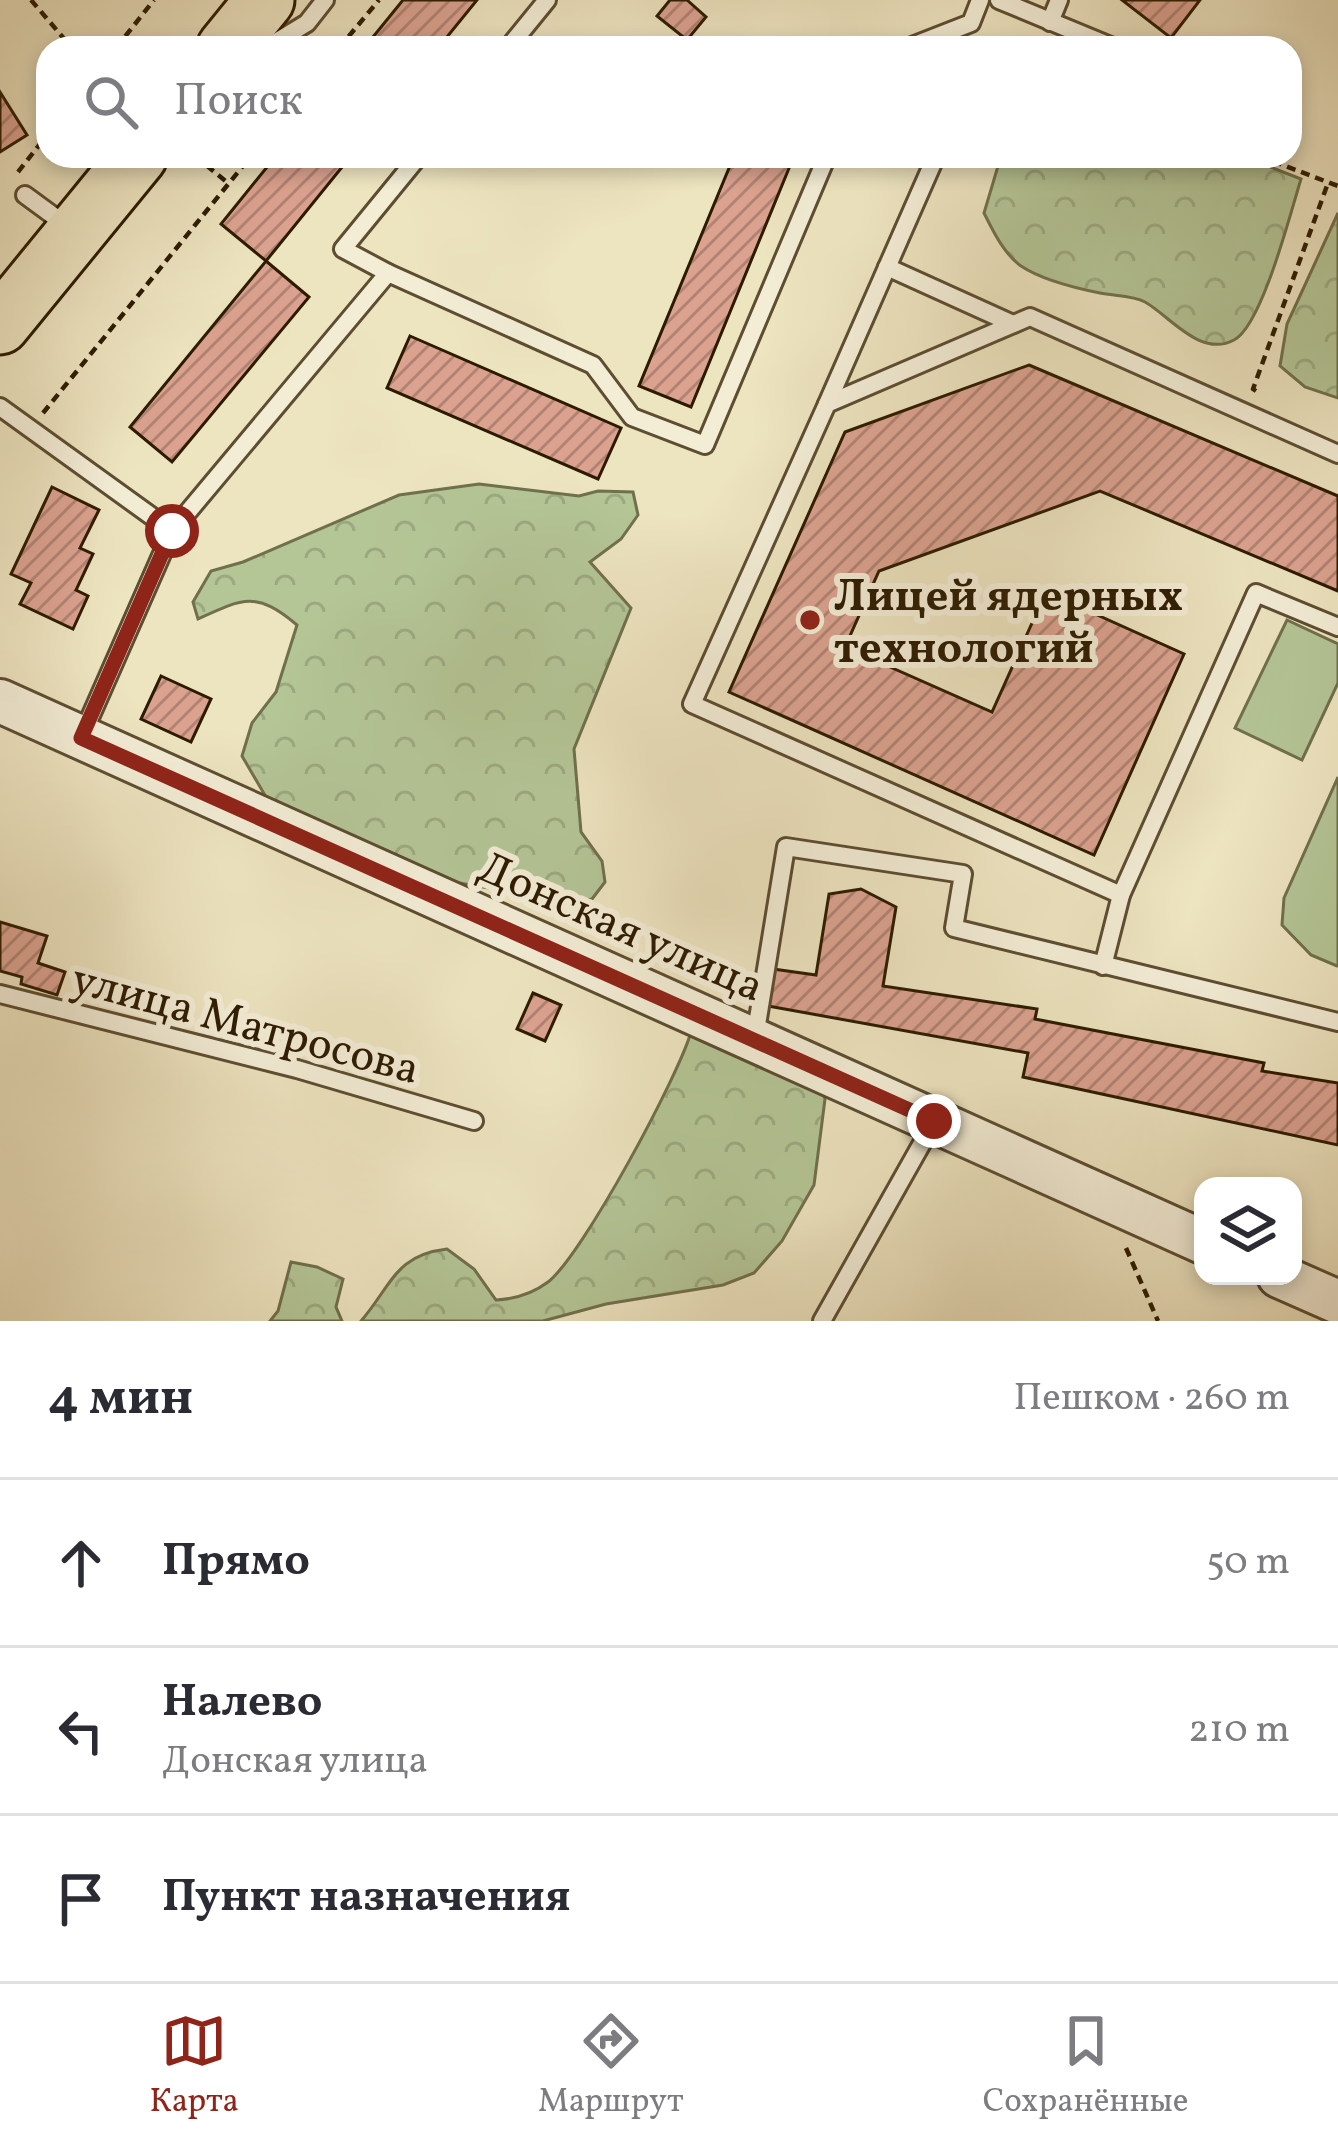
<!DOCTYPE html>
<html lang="ru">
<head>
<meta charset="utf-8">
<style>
	body { margin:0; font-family:Vollkorn,serif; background:#f2f2f3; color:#2b2b33 }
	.controls { position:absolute; right:36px; bottom:36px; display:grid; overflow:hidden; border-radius:24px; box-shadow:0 6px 18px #0003 }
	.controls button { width:108px; height:108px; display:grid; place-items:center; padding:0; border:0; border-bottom:3px solid #e1e1e2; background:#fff; color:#2b2b33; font:60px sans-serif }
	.stop { position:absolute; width:36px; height:36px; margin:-27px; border:9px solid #8f2418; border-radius:50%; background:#fff }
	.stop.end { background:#8f2418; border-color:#fff; box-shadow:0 3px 12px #0008 }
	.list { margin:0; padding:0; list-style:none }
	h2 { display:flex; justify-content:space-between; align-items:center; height:156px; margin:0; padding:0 48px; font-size:51px }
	h2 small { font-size:39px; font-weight:400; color:#7c7c81 }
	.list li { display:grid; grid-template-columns:78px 1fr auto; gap:36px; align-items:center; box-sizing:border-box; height:168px; padding:0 48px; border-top:3px solid #e1e1e2 }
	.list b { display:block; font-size:45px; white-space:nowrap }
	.list p { margin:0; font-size:39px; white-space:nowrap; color:#7c7c81 }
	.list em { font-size:39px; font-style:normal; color:#7c7c81 }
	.icon { flex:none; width:66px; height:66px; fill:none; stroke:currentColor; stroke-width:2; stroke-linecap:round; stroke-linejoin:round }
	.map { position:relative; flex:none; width:1338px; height:1321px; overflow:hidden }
	.search { position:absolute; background:#fff; box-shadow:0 6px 18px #0003; left:36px; right:36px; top:36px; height:132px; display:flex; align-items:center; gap:30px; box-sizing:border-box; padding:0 42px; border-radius:36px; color:#7c7c81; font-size:45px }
	.sheet { height:660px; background:#fff }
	nav { display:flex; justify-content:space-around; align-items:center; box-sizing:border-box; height:168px; border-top:3px solid #e1e1e2; background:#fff; font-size:33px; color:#7c7c81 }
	nav a { display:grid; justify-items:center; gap:6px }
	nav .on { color:#8f2418 }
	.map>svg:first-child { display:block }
	.green { fill:#b4c596; stroke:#70704c; stroke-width:3 }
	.forest { fill:url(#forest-crowns); stroke:#70704c; stroke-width:3 }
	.building { fill:url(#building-hatch); stroke:#2d1b01; stroke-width:3 }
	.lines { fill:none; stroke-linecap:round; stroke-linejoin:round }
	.service-casing { stroke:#5d4d31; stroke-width:22 }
	.tertiary-casing { stroke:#5d4d31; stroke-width:48 }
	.trunk-casing { stroke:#2d1b01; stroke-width:63 }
	.path { stroke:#2d1b01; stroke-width:4.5; stroke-dasharray:9 6; stroke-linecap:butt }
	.service { stroke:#f3edd6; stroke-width:16 }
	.tertiary { stroke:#f3edd6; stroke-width:42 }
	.trunk { stroke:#ede4c0; stroke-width:57 }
	.route { stroke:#8f2418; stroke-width:15 }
	.poi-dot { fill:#8f2418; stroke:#f3edd6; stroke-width:4.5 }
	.labels { text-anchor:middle; stroke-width:12; stroke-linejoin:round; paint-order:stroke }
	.poi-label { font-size:45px; font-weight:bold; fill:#2d1b01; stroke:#f3edd6; text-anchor:start }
	.street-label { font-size:45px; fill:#2d1b01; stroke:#f3edd6 }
</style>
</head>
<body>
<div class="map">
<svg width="1338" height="1321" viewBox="0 0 1338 1321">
	<defs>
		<pattern id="forest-crowns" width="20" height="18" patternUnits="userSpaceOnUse" patternTransform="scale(3)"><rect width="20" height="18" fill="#b4c596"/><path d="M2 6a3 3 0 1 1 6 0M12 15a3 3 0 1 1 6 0" fill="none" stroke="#9ba980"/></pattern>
		<pattern id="building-hatch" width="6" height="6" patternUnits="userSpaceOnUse" patternTransform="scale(3)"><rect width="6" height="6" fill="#dba290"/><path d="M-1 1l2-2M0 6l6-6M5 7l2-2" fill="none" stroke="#b28373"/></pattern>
	</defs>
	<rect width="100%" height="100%" fill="#ede4c0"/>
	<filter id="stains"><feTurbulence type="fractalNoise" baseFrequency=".00167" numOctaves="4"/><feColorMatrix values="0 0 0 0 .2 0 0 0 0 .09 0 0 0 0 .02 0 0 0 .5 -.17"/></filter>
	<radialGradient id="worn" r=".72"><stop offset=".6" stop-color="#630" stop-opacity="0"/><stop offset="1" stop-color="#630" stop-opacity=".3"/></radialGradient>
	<!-- green -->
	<g class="green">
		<polygon points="1287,620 1338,644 1338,683 1302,760 1235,728"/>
		<polygon points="1338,777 1338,966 1337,966 1311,955 1282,925 1284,898"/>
	</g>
	<!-- forest -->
	<g class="forest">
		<path d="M 1001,156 L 1242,156 L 1301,179 C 1291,211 1262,326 1234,340 C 1200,358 1170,316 1145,302 C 1133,295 1114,296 1100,293 C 1075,288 1042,280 1021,266 C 1004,254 993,231 984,213 Z"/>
		<polygon points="1338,213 1338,398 1305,387 1280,366 1287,324"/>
		<path d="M 479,484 L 579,496 L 598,491 L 633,492 L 638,515 L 621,539 L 590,562 L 631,608 L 574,749 L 581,832 L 602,861 L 605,882 L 592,899 L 572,902 L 459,883 L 266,797 L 242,756 L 252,723 L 276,692 L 297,625 C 257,591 243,598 198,619 L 193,602 L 211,571 L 243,562 L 399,495 Z"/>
		<path d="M 692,1029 L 821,1084 L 825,1099 L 814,1185 L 782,1241 L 754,1273 L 723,1285 L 606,1304 L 543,1321 L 361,1321 C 392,1285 395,1255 447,1249 L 474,1269 L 496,1300 C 515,1299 532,1294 548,1282 C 582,1256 680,1074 692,1029 Z"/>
		<polygon points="291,1262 317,1267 343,1279 336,1307 342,1321 270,1321 278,1311"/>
	</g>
	<!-- building -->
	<g class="building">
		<polygon points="403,0 477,0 438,48 364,48"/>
		<polygon points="670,0 687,0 706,17 687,40 657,16"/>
		<polygon points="1122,0 1200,0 1171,38"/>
		<polygon points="0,92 27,135 0,152"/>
		<polygon points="276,156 351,156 266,261 221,224"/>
		<polygon points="734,156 794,156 691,407 639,386"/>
		<polygon points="266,261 309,297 172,462 130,427"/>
		<polygon points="410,336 621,428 598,479 387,388"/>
		<polygon points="1029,365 1338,496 1338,591 1100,491 879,571 845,647 992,712 1046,592 1184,654 1094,855 729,692 845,432"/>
		<polygon points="52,487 99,510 80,548 93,554 76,590 88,596 73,629 20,604 31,583 11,574"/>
		<polygon points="161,676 211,699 191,742 141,719"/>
		<polygon points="861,889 896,907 883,986 1037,1009 1035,1019 1264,1063 1262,1071 1338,1083 1338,1145 1023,1077 1028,1053 768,1006 773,969 816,975 829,894"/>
		<polygon points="0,922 47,936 38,963 65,972 57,995 21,984 22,977 0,971"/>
		<polygon points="533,993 561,1005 545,1041 517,1029"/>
	</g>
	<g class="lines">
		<defs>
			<g id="service">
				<polyline points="999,0 1115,48"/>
				<polyline points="1050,22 1059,0"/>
				<polyline points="266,48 307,23 325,0"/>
				<polyline points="508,48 547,0"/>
				<polyline points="907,48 971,23 980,0"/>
				<polyline points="25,195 70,228"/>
				<polyline points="887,267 1013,324"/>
				<polyline points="388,273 343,249 419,156"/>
				<polyline points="827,404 936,156"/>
				<polyline points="0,407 172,531 388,273 593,365 632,417 705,445 827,156"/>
				<polyline points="81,738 172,531"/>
				<polyline points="1121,895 692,704 827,404 1030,317 1338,454"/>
				<polyline points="1103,966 1121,895 1256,593 1338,627"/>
				<polyline points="0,994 297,1069 474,1121"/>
				<polyline points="755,1037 786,847 963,874 954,928 1338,1022"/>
				<polyline points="822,1321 934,1122"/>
			</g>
			<g id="tertiary">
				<polyline points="0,701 1203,1242"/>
				<polyline points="1279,1276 1338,1302"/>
			</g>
			<g id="trunk">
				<polyline points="226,48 265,0"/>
				<polyline points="0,325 138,156"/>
			</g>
		</defs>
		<!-- service casing -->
		<use href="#service" class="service-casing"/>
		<!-- tertiary casing -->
		<use href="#tertiary" class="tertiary-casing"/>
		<!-- trunk casing -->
		<use href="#trunk" class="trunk-casing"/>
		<!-- path -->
		<g class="path">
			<polyline points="31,0 72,48"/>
			<polyline points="116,48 154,0"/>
			<polyline points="339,48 379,0"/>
			<polyline points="195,156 228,183"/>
			<polyline points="1259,156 1338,186"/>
			<polyline points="18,172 48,134"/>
			<polyline points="1256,391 1253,389 1328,183"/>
			<polyline points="43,413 251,156"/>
			<polyline points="1126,1248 1158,1321"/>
		</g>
		<!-- service -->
		<use href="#service" class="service"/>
		<!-- tertiary -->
		<use href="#tertiary" class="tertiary"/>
		<!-- trunk -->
		<use href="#trunk" class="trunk"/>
	</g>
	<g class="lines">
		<!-- route -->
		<polyline class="route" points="172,531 81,738 934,1121"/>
	</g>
	<!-- markers -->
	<circle class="poi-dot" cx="810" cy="620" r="12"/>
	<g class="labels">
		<!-- poi labels -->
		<g class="poi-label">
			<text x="834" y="610">Лицей ядерных<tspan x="834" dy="52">технологий</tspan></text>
		</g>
		<!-- street labels -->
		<g class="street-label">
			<text transform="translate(622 925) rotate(24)" y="16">Донская улица</text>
			<text transform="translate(246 1022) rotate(15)" y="16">улица Матросова</text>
		</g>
	</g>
	<rect width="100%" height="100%" filter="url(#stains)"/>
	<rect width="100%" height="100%" fill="url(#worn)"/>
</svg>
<div class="controls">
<button><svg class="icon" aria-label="layers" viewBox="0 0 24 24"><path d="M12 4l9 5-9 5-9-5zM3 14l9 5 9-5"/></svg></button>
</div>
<div class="stop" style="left:172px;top:531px"></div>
<div class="stop end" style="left:934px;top:1121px"></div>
<div class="search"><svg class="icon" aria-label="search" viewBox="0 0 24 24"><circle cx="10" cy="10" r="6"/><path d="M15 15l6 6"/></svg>Поиск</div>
</div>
<section class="sheet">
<h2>4 мин<small>Пешком · 260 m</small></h2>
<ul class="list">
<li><svg class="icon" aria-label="ahead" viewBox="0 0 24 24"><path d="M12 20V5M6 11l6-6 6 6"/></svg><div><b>Прямо</b></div><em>50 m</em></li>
<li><svg class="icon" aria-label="left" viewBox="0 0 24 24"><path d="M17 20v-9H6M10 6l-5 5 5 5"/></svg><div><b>Налево</b><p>Донская улица</p></div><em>210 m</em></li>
<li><svg class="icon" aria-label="arrive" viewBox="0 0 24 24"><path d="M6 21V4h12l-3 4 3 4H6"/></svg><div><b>Пункт назначения</b></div></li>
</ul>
</section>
<nav>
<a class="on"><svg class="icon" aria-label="map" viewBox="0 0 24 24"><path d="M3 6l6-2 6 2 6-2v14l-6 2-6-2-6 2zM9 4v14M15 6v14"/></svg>Карта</a>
<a><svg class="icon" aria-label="directions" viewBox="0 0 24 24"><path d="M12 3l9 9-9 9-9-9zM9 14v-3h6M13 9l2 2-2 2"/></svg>Маршрут</a>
<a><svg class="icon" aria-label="saved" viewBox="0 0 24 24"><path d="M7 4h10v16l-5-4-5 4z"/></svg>Сохранённые</a>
</nav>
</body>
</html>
